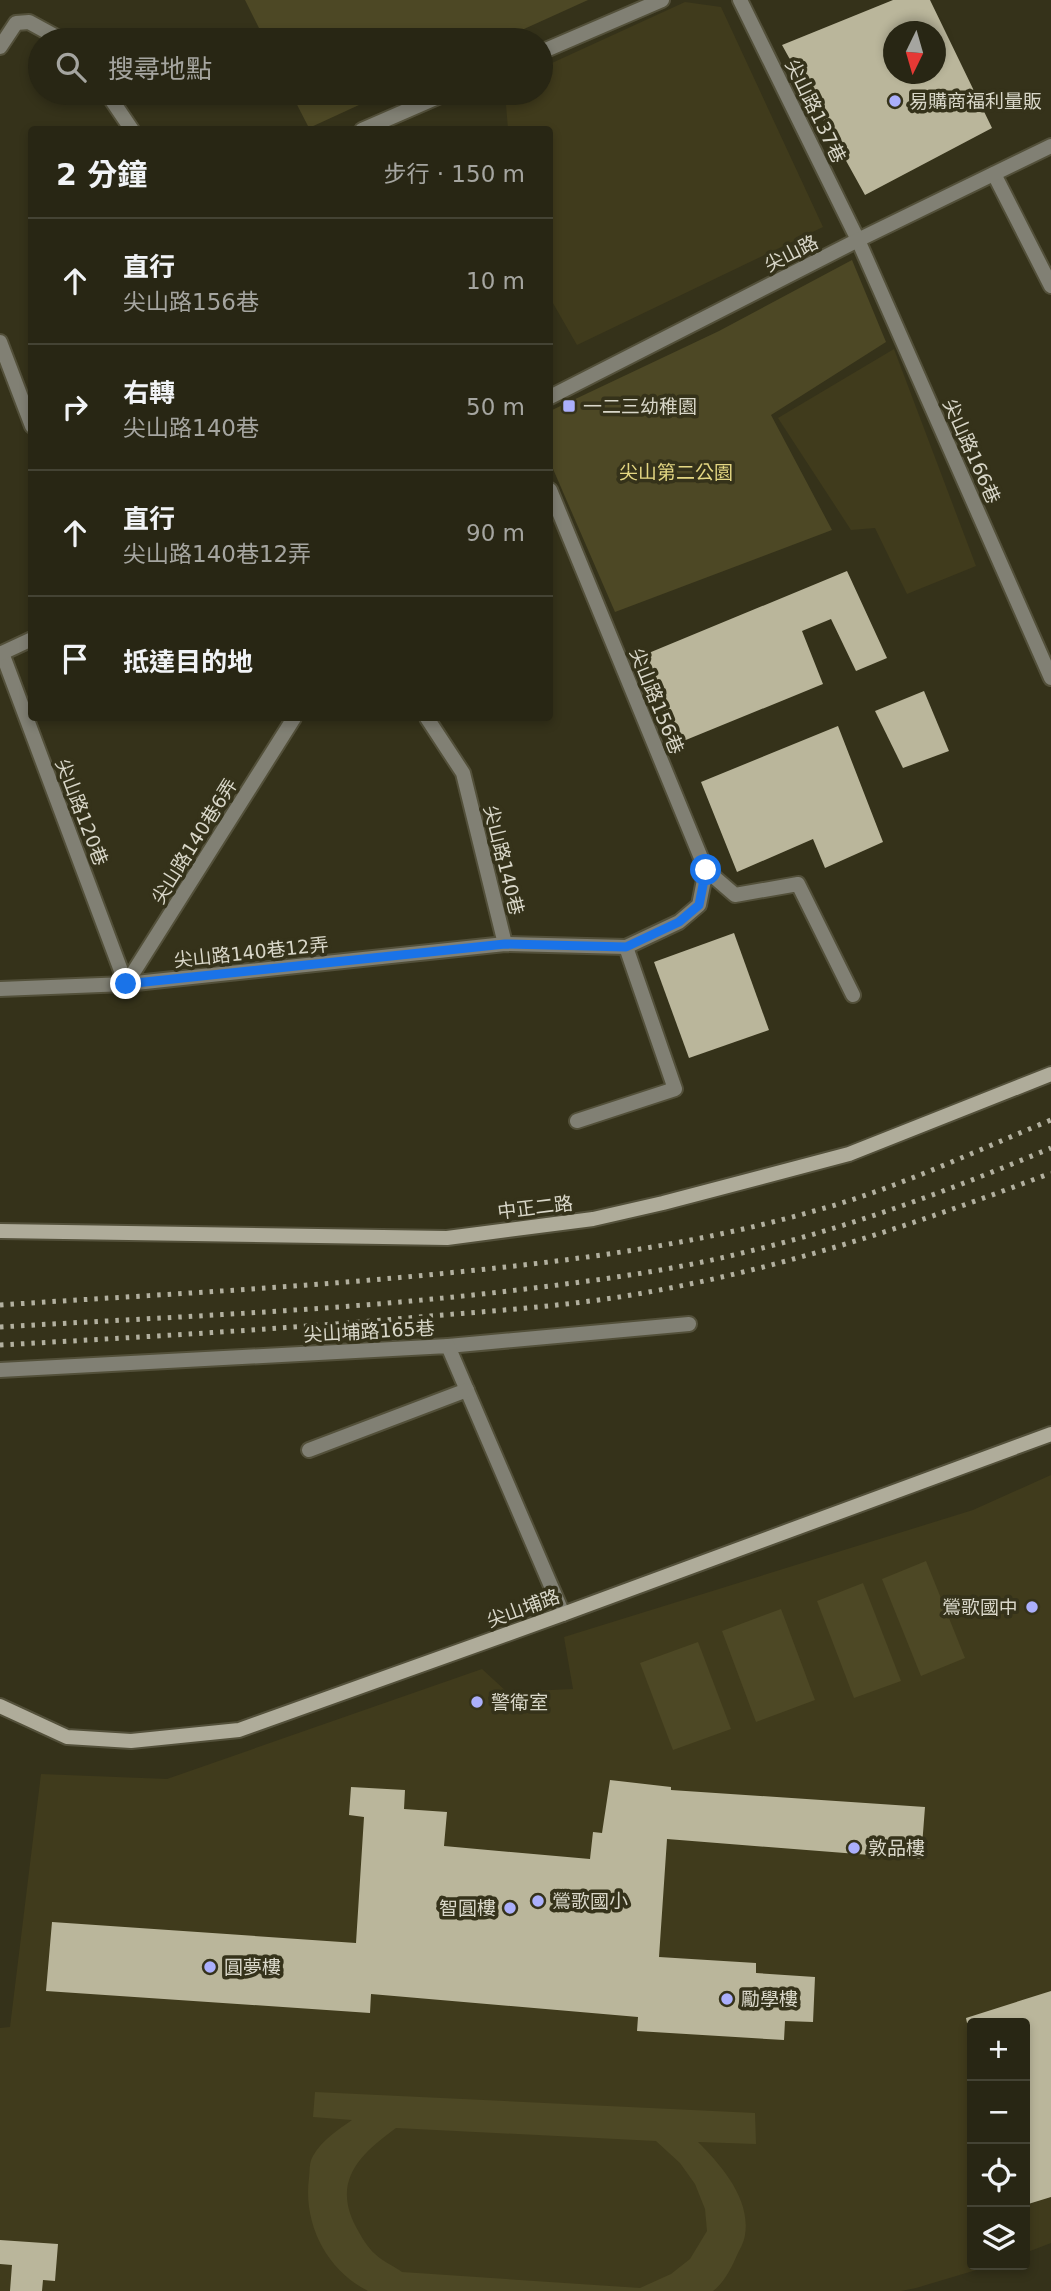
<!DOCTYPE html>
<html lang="zh-TW">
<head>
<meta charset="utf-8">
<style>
	body { margin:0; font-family:"DejaVu Sans","Noto Sans TC",sans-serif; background:#343222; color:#f1f3f6 }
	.controls { position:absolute; right:21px; bottom:21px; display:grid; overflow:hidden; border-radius:7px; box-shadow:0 4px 10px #0003 }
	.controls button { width:63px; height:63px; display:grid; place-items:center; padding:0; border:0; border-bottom:2px solid #444334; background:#282614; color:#f1f3f6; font:35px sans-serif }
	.compass { position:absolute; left:883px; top:21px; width:63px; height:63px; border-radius:50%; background:#282614; box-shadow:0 4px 10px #0003; rotate:185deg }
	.stop { position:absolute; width:21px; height:21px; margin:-16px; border:5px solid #1a73e8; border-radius:50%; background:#fff }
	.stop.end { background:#1a73e8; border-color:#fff; box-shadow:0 2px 7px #0008 }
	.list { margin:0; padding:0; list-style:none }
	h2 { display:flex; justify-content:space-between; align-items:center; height:91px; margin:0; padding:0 28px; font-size:30px }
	h2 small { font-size:23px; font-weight:400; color:#a5a5a0 }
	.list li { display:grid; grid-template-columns:46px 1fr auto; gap:21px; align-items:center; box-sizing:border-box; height:126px; padding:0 28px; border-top:2px solid #444334 }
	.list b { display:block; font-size:26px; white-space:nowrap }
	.list p { margin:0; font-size:23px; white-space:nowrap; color:#a5a5a0 }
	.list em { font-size:23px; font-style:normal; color:#a5a5a0 }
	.icon { flex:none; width:38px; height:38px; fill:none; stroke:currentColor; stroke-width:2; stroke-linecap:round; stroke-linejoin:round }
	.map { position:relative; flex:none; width:1051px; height:2291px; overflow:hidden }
	.search { position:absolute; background:#282614; box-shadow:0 4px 10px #0003; left:28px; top:28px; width:525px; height:77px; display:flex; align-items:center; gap:18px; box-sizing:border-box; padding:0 24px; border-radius:38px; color:#a5a5a0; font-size:26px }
	.panel { position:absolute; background:#282614; box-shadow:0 4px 10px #0003; left:28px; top:126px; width:525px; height:595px; border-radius:7px }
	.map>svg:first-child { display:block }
	.built { fill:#403b1c }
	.green { fill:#4d4825; fill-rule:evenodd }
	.building { fill:#bab69b; fill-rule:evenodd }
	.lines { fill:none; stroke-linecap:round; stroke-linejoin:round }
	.service-casing { stroke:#53503a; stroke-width:18 }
	.minor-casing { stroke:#53503a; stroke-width:18 }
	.tertiary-casing { stroke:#53503a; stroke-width:18 }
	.secondary-casing { stroke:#53503a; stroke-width:18 }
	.service { stroke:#818074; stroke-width:14 }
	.minor { stroke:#818074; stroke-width:14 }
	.tertiary { stroke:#818074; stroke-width:14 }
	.secondary { stroke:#afac9a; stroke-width:14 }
	.rail { stroke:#b2b09f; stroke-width:5; stroke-dasharray:3.5 7; stroke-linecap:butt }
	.route { stroke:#1a73e8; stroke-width:9 }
	.poi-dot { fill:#abaffb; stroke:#35321a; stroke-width:2.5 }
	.labels { text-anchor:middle; stroke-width:7; stroke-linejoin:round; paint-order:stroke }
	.poi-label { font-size:19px; fill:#d9d7c9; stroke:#35321a; text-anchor:start }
	.street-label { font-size:19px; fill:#d9d7c9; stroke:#35321a }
	.park-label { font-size:19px; fill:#e4d783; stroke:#35321a }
</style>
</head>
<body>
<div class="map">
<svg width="1051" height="2291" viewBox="0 0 1051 2291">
	<rect width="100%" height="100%" fill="#35321a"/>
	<!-- built -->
	<g class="built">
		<polygon points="685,2 721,7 823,227 577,345 550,298 550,130 508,129 505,93 541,93 541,68"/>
		<polygon points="894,349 976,566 907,594 875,528 851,530 778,418"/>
		<polygon points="1051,1475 1051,2243 1025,2253 1025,2023 972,2023 972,2265 993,2265 916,2288 901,2291 0,2291 0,2028 10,2027 41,1774 167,1779 482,1669 507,1692 573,1689 564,1637 973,1510"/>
	</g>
	<!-- green -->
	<g class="green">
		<polygon points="245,0 588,0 500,40 265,40"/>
		<polygon points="291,93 385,93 309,128"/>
		<polygon points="852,260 886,342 771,415 832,530 615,612 550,462 550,411 719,331"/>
		<polygon points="926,1561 965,1658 921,1676 882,1579"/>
		<polygon points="863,1583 901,1681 854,1698 817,1601"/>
		<polygon points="781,1609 815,1700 756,1722 722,1631"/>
		<polygon points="698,1642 731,1729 673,1750 640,1663"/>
		<path d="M 315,2092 L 755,2113 L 756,2144 L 698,2142 C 721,2165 751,2199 745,2235 C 744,2242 740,2249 737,2255 C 732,2267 724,2283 713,2291 L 368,2291 C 326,2270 303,2223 309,2178 C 310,2171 309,2162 313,2156 C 322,2140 338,2130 352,2120 L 313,2117 ZM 396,2128 L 656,2141 L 680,2163 L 695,2184 L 705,2209 L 707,2231 L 690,2259 L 671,2274 L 640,2288 L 402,2272 C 394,2266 382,2261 375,2254 C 367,2247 361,2236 356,2227 C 332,2181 359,2155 396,2128 Z"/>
	</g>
	<!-- building -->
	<g class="building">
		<path d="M 893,0 L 930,0 L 992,128 L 865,195 L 782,45 ZM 893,32 L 935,32 L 935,74 L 893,74 Z"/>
		<polygon points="847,571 887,658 856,671 831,619 802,631 823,684 676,744 639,657"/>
		<polygon points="924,691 949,751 903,768 875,711"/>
		<polygon points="838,726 883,842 825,868 813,839 737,872 701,782"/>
		<polygon points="734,933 769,1030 689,1058 654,962"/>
		<polygon points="610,1780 671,1787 671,1790 925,1807 921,1859 667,1839 659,1957 756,1963 756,1973 815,1977 813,2022 785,2021 784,2040 637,2031 638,2017 371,1994 370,2013 46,1991 52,1922 356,1943 364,1817 349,1815 351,1787 405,1790 404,1809 447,1812 444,1846 590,1859 593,1832 602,1833"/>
		<polygon points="1051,1991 1051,2197 1025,2205 1025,2023 967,2023 966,2018"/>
		<polygon points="0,2240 58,2244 55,2281 43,2280 42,2291 10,2291 12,2265 0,2264"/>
	</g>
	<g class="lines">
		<defs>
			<g id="service">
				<polyline points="0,47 16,23 29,22 62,40"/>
				<polyline points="107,93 132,130"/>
				<polyline points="994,174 1051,286"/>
				<polyline points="0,342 32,426"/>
				<polyline points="427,718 463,773 505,944"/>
				<polyline points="706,870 735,895 798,884 853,995"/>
				<polyline points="126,984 294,718"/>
				<polyline points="577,1121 675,1089 626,947"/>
				<polyline points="448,1346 689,1324"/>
				<polyline points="0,1370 448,1346 563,1614"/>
				<polyline points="309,1450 467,1390"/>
			</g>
			<g id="minor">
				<polyline points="740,0 858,240 1051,678"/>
				<polyline points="541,52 662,0"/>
				<polyline points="362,130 447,93"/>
				<polyline points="2,653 126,984"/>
				<polyline points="0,989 126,984 505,944 626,947 679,922 699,905 706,870 550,490"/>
			</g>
			<g id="tertiary">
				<polyline points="550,397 858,240 1051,146"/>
				<polyline points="0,654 32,639"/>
			</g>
			<g id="secondary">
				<polyline points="0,1231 447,1238 593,1219 663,1203 849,1154 1051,1074"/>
				<polyline points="0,1706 67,1737 131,1741 239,1730 563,1614 1051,1434"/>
			</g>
		</defs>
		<!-- service casing -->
		<use href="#service" class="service-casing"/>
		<!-- minor casing -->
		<use href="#minor" class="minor-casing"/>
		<!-- tertiary casing -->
		<use href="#tertiary" class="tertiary-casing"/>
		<!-- secondary casing -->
		<use href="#secondary" class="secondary-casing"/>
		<!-- service -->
		<use href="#service" class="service"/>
		<!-- minor -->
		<use href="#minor" class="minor"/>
		<!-- tertiary -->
		<use href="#tertiary" class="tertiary"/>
		<!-- secondary -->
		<use href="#secondary" class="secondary"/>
		<!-- rail -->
		<g class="rail">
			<path d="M 0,1305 C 149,1295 298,1288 447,1273 C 572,1261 694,1245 814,1211 C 896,1189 973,1152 1051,1120"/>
			<path d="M 0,1327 C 167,1317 334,1311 500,1292 C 584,1282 668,1272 750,1251 C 854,1226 953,1189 1051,1148"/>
			<path d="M 0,1345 C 143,1337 287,1329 430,1316 C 505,1310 580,1305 654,1291 C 791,1266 922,1222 1051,1173"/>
		</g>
	</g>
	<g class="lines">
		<!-- route -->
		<polyline class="route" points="126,984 505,944 626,947 679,922 699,905 706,870"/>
	</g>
	<!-- markers -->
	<g class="poi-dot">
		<circle cx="895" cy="101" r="7"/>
		<rect x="562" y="399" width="14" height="14" rx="3.5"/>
		<circle cx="1032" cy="1607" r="7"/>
		<circle cx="477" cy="1702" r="7"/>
		<circle cx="854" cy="1848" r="7"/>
		<circle cx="538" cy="1901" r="7"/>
		<circle cx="510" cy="1908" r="7"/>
		<circle cx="210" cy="1967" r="7"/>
		<circle cx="727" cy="1999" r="7"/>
	</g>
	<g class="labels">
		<!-- poi labels -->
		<g class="poi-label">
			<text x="909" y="108">易購商福利量販</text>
			<text x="583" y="413">一二三幼稚園</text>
			<text x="1018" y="1614" text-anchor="end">鶯歌國中</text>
			<text x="491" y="1709">警衛室</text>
			<text x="868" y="1855">敦品樓</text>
			<text x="552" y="1908">鶯歌國小</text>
			<text x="496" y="1915" text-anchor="end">智圓樓</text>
			<text x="224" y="1974">圓夢樓</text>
			<text x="741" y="2006">勵學樓</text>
		</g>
		<!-- street labels -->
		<g class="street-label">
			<text transform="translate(816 111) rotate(64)" y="7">尖山路137巷</text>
			<text transform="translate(791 253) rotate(-27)" y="7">尖山路</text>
			<text transform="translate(972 451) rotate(66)" y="7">尖山路166巷</text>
			<text transform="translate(657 701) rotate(68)" y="7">尖山路156巷</text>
			<text transform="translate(82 812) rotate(69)" y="7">尖山路120巷</text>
			<text transform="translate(194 841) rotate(-58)" y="7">尖山路140巷6弄</text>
			<text transform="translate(504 860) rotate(76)" y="7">尖山路140巷</text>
			<text transform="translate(251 952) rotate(-6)" y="7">尖山路140巷12弄</text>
			<text transform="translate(535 1207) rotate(-7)" y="7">中正二路</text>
			<text transform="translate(369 1331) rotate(-3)" y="7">尖山埔路165巷</text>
			<text transform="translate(523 1608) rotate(-20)" y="7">尖山埔路</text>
		</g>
		<!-- park labels -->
		<g class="park-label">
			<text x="676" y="479">尖山第二公園</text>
		</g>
	</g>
</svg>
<div class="controls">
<button>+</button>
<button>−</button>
<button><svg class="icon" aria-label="locate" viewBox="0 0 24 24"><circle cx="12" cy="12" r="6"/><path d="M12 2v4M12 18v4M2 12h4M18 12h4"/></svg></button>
<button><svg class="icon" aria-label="layers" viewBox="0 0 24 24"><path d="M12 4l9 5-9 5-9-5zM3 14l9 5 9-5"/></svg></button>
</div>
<svg class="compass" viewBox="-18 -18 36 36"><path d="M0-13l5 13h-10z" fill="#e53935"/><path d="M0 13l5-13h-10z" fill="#a5a5a0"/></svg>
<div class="stop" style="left:706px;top:870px"></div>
<div class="stop end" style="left:126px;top:984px"></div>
<div class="search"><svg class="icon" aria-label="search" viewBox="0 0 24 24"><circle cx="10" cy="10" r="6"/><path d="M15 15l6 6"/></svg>搜尋地點</div>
<section class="panel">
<h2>2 分鐘<small>步行 · 150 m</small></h2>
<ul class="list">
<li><svg class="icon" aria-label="ahead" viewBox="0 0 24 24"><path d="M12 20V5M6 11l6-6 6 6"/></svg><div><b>直行</b><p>尖山路156巷</p></div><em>10 m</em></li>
<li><svg class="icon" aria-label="right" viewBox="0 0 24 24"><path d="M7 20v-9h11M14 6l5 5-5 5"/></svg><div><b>右轉</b><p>尖山路140巷</p></div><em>50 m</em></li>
<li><svg class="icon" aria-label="ahead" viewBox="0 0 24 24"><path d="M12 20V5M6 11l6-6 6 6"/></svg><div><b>直行</b><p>尖山路140巷12弄</p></div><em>90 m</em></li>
<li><svg class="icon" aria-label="arrive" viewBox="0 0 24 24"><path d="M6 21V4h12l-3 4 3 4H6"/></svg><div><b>抵達目的地</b></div></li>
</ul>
</section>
</div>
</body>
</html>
